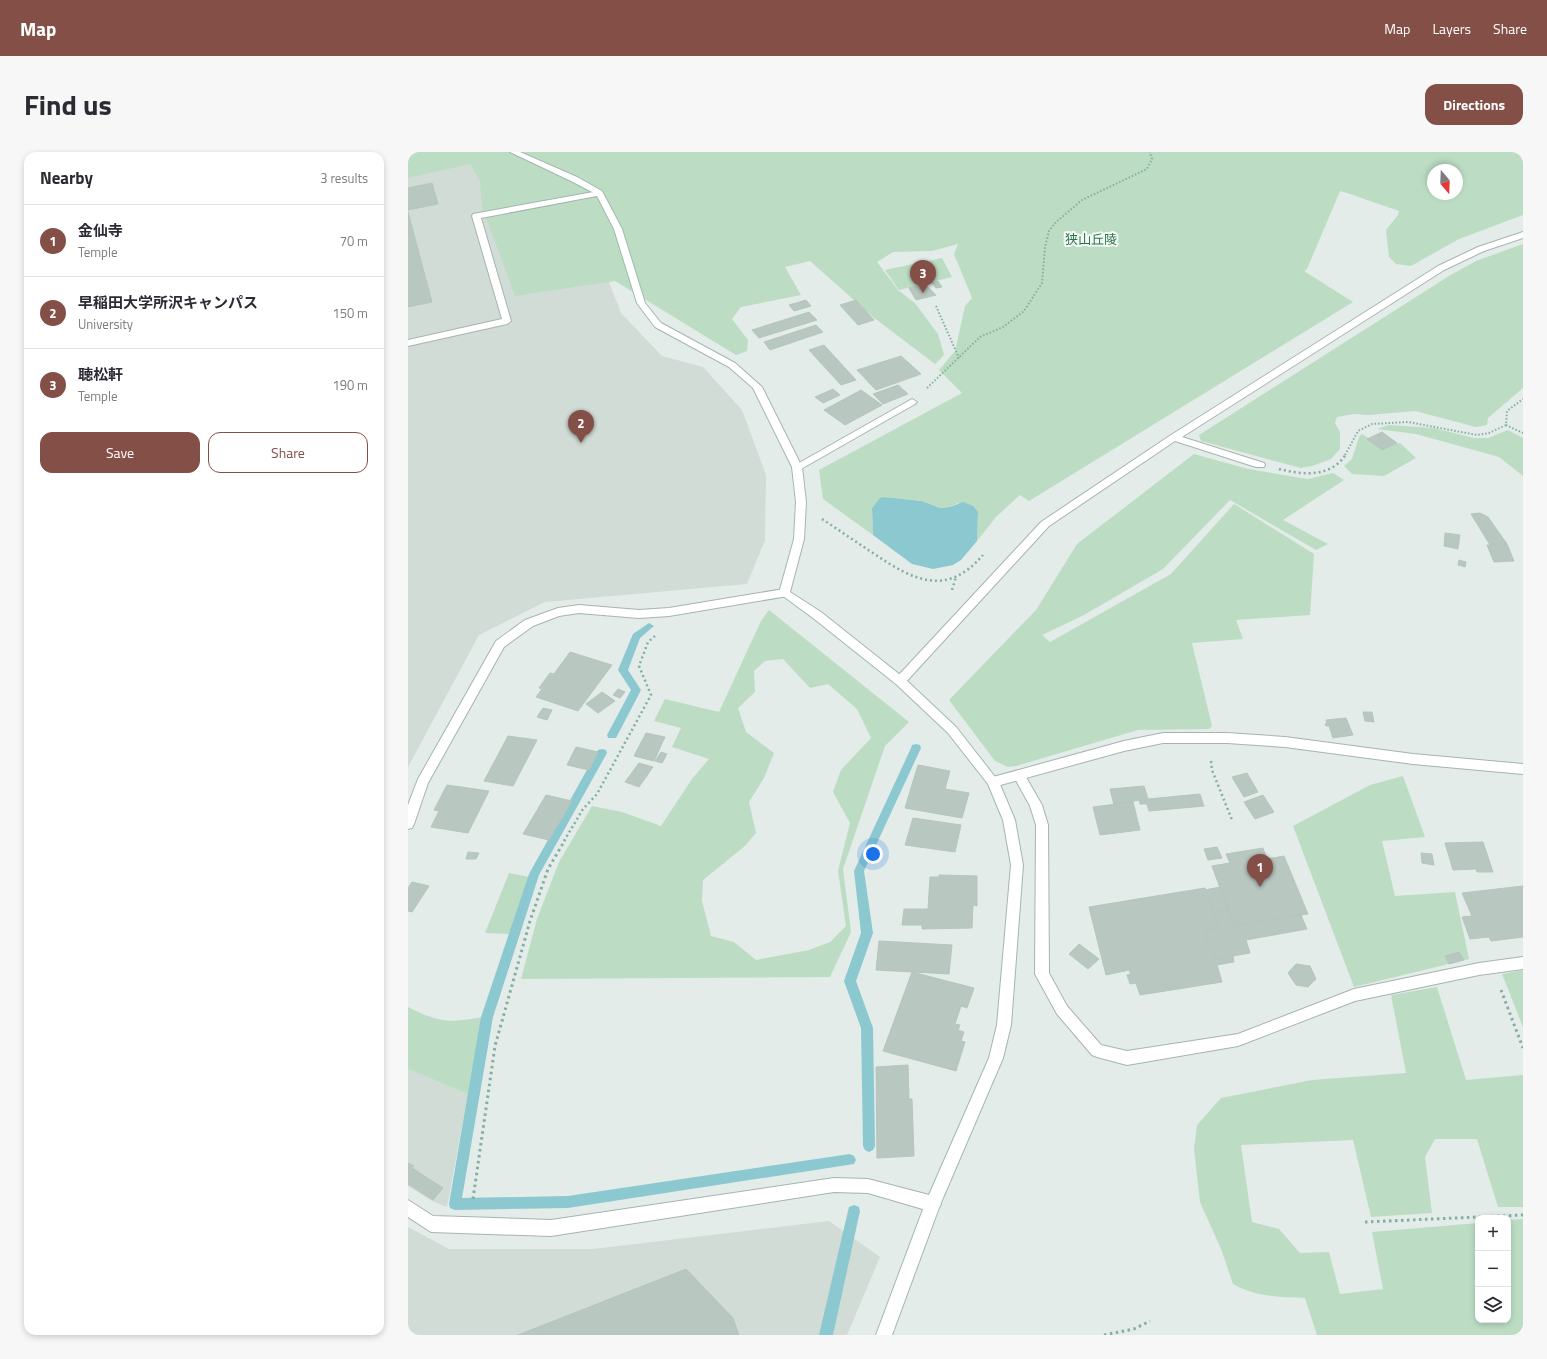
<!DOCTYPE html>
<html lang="en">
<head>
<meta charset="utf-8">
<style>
	body { margin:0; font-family:"Titillium Web","Noto Sans JP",sans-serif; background:#f7f7f7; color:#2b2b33 }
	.controls { position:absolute; right:12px; bottom:12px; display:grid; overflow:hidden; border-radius:8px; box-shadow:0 2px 6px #0003 }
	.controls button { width:36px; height:36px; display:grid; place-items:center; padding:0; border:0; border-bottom:1px solid #e1e1e2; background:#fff; color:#2b2b33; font:20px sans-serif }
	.compass { position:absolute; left:1019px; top:12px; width:36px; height:36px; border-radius:50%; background:#fff; box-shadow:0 2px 6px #0003; rotate:161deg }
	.you { position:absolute; left:465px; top:702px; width:14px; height:14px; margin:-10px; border:3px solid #fff; border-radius:50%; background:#1a73e8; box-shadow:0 0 0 6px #1a73e833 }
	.badge { display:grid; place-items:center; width:26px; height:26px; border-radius:50%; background:#834f46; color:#fff; font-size:13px; font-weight:700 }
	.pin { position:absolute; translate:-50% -33px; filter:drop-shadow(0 1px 2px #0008) }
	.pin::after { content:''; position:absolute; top:21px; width:14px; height:12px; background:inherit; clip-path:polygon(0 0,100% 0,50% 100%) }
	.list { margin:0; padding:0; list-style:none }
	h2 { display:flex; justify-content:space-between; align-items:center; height:52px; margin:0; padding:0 16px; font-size:17px }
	h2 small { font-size:13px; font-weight:400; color:#7c7c81 }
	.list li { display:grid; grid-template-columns:26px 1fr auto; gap:12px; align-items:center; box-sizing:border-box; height:72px; padding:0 16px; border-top:1px solid #e1e1e2 }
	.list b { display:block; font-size:15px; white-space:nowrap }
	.list p { margin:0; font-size:13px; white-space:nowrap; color:#7c7c81 }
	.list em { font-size:13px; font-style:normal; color:#7c7c81 }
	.actions { display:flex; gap:8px; padding:12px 16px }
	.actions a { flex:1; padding:9px 0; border:1px solid #834f46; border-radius:12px; text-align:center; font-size:14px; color:#834f46 }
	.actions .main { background:#834f46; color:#fff }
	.icon { flex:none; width:22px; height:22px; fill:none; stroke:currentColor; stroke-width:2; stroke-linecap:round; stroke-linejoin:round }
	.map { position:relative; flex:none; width:1115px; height:1183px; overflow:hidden; border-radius:12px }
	header { display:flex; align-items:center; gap:24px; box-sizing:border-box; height:56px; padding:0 20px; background:#834f46; color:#fff }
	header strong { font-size:19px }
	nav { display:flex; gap:22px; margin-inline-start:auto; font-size:14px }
	.intro { display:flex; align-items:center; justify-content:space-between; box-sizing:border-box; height:96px; padding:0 24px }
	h1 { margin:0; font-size:28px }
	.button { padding:10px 18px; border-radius:12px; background:#834f46; color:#fff; font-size:14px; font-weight:700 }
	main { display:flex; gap:24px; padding:0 24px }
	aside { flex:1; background:#fff; border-radius:12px; box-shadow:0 2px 6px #0003 }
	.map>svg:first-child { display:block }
	.built { fill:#d1dcd6 }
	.green { fill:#bcddc4; fill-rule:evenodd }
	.water { fill:#8cc8d0 }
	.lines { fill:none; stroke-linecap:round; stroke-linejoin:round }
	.stream { fill:#8cc8d0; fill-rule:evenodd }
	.building { fill:#b8c7c0; stroke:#b5c6be }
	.lane-casing { stroke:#a6b4af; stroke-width:2 }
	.street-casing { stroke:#a6b4af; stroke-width:2 }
	.secondary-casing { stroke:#a1b8af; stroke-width:2 }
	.path-far2 { stroke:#84afa0; stroke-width:2; stroke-dasharray:1.5 2; stroke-linecap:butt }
	.path-far1 { stroke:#84afa0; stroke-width:2.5; stroke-dasharray:2 3; stroke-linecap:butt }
	.path { stroke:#84afa0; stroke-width:3; stroke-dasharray:2.5 3.5; stroke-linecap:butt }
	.lane { fill:#fff; fill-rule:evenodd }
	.street { fill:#fff; fill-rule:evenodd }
	.secondary { fill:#fff; fill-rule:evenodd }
	.labels { text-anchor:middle; stroke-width:4; stroke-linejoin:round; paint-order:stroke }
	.far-park-label { font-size:13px; fill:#2e7346; stroke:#f3f9f6 }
</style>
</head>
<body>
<header>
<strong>Map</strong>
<nav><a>Map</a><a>Layers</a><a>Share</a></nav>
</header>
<div class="intro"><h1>Find us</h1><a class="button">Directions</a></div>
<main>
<aside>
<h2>Nearby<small>3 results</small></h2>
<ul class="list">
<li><span class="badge">1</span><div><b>金仙寺</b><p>Temple</p></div><em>70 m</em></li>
<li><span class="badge">2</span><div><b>早稲田大学所沢キャンパス</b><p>University</p></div><em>150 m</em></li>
<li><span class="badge">3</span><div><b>聴松軒</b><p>Temple</p></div><em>190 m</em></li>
</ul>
<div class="actions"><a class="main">Save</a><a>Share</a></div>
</aside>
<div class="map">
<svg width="1115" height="1183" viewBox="0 0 1115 1183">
	<rect width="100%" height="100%" fill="#e3ece8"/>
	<!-- built -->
	<g class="built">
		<polygon points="0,0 79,0 194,112 213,161 254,204 295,215 334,258 358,323 357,388 339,432 137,450 71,483 0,615"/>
		<polygon points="0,917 60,942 39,1055 24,1049 0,1034"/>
		<polygon points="421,1069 472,1105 439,1183 0,1183 0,1075 41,1097 185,1097"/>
	</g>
	<!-- green -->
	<g class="green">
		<path d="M 0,0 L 1115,0 L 1115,63 L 1051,87 L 1003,114 L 988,112 L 981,105 L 978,78 L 990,63 L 991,59 L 939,41 L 932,39 L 899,117 L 896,119 L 945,150 L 621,349 L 612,343 L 588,365 L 569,389 L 570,360 L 550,351 L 542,355 L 532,356 L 514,349 L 476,345 L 464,355 L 465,383 L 415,347 L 411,318 L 554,241 L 531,218 L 547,199 L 557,154 L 564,146 L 546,102 L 550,92 L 524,99 L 485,100 L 469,110 L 490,138 L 507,151 L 530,182 L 536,203 L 527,212 L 465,165 L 402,109 L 377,115 L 393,143 L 333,155 L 324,167 L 340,188 L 339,199 L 328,203 L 207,129 L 107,144 L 74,55 L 72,29 L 62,12 L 0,26 ZM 1025,18 L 1049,18 L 1049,42 L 1025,42 Z"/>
		<polygon points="1115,92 1115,236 1080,266 1079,273 1068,275 1007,259 960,263 946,262 929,265 927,271 932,280 932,297 923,307 904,314 893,316 793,289 791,283 1041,124 1068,109"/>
		<polygon points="534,106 544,125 491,138 477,118"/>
		<polygon points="981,273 1026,276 1066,286 1080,286 1100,278 1115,286 1115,324 1091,305 1008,282 969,277"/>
		<polygon points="954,282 974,295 992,291 1008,306 976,324 944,322 936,314 944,307 951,285"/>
		<polygon points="786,302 840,317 881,324 900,327 925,321 936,328 875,368 920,392 908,398 822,348 755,417 676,463 634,483 642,490 763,422 826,352 906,402 902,463 828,468 835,487 784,491 804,574 801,577 730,578 608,614 600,615 587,609 541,548 628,458 669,392"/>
		<path d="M 361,458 L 501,570 L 477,594 L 435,717 L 443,780 L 422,825 L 113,827 L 129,767 L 151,710 L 184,654 L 214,660 L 253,674 L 284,627 L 301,607 L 264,595 L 273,576 L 246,569 L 257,547 L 311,560 L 353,469 ZM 375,507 L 402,536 L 420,532 L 449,557 L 463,586 L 433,618 L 425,640 L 442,671 L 430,719 L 438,774 L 422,790 L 401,798 L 348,808 L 326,790 L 303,784 L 294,749 L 295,728 L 337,694 L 348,681 L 341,650 L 356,626 L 366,601 L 338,580 L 330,556 L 347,540 L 346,519 L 357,509 Z"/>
		<polygon points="995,624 1017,685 974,689 987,744 1047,740 1061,807 946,835 885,674 962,633"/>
		<polygon points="101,721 122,725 102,782 77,781"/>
		<polygon points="1115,818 1115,875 1094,822"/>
		<path d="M 1029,835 L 1058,928 L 1115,923 L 1115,1055 L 1090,1055 L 1069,987 L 1027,987 L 1017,1005 L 1024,1061 L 963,1065 L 945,988 L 833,993 L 844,1070 L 871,1077 L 892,1101 L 921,1100 L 932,1142 L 975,1137 L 964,1080 L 1070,1071 L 1070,1168 L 1100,1168 L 1100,1068 L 1115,1067 L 1115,1183 L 909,1183 L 897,1146 C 871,1145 848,1145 825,1132 L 813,1097 L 792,1050 L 786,997 L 789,973 L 813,946 L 904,928 L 998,921 L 983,843 Z"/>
		<path d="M 0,855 C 32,871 40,871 75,865 L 60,942 L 0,917 Z"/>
	</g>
	<!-- water -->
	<polygon class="water" points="476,345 514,349 532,356 542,355 555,350 565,354 570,360 569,389 553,408 545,413 525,417 504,412 465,383 464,356 472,346"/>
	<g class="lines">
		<!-- stream -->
		<g class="stream">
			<polygon points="241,471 246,474 232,486 220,518 233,538 208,586 200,586 199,583 223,538 210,518 225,482"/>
			<polygon points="508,592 512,593 513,596 456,719 465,781 448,829 465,876 467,994 465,998 461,1000 457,998 455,994 453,876 436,829 453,781 446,719 503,596 504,593"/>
			<polygon points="194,597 198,598 199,601 131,723 85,865 54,1046 160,1044 442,1002 446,1004 448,1008 446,1012 160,1056 47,1058 42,1056 41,1052 73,865 121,722 190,598"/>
			<polygon points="446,1053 451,1055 452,1059 425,1183 411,1183 440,1059 441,1055"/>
		</g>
	</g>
	<!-- building -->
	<g class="building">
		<polygon points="24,31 30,52 0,58 0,36"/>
		<polygon points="0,60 24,150 0,155"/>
		<polygon points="530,129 534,135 528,136 524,131"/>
		<polygon points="517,132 528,143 508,148 501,136"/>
		<polygon points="398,148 403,154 386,159 381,153"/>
		<polygon points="448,148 466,168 450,173 432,153"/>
		<polygon points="401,160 409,168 351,186 344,178"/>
		<polygon points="408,173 415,180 362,198 356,190"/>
		<polygon points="416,193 448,228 433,233 401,198"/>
		<polygon points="493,204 513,222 468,238 449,218"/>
		<polygon points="490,233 500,242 475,252 465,242"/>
		<polygon points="425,237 432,243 415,251 407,245"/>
		<polygon points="453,238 474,253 437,273 416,258"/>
		<polygon points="974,280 989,291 974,298 959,287"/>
		<polygon points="1072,361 1080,365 1099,392 1082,393 1063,362"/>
		<polygon points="1037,381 1052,383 1050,397 1036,394"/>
		<polygon points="1099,392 1106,409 1086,410 1079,393"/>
		<polygon points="1051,408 1058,410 1057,415 1050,413"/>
		<polygon points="162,500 204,513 170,559 128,545 134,537 131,536 142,521 146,522"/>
		<polygon points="210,537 217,540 212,546 205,543"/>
		<polygon points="194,540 207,549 190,561 178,552"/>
		<polygon points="135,556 144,558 139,568 129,565"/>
		<polygon points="955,560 964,560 966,570 957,569"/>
		<polygon points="938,566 945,583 925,586 921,574 918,574 917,572 919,571 918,568"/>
		<polygon points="238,581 257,585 246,609 226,604"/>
		<polygon points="100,584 129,588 105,634 76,629"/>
		<polygon points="168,595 190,600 181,618 159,613"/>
		<polygon points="253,600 259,602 254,611 247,609"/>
		<polygon points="231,611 245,615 231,635 217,630"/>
		<polygon points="510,613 542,619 537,637 561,641 554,666 497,656"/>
		<polygon points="839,621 850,640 836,645 824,625"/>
		<polygon points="39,633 81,639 60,681 23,675 31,659 26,658"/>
		<polygon points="736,634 740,647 792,642 796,654 741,659 739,652 732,652 731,648 706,653 702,637"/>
		<polygon points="138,643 164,649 141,688 115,682"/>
		<polygon points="855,643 866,660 847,667 836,650"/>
		<polygon points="725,650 732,678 692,683 685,655"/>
		<polygon points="505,666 553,673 547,700 497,693"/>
		<polygon points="1075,690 1085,720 1069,720 1068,717 1045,718 1037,691"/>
		<polygon points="809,695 814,706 800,708 796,697"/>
		<polygon points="855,696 859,707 876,704 900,762 826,774 804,714 822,711 818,702"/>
		<polygon points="60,700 71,701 68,707 58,707"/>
		<polygon points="1013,701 1024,702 1026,713 1014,711"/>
		<polygon points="531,723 569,724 569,754 565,753 564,776 514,777 514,773 494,773 496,757 520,757 522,725 531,725"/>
		<polygon points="4,730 21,734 4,760 0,759 0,736"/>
		<polygon points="1115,734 1115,785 1083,789 1081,785 1062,787 1054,765 1064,764 1054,741"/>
		<polygon points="812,735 820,758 805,760 797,738"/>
		<polygon points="797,736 811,775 796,778 807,807 825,804 826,810 809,813 814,830 732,843 728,831 722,832 719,823 723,822 721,818 698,823 681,755"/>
		<polygon points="820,758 826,774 893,763 899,777 838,788 842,801 807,807 796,778 811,775 805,760"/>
		<polygon points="471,789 544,793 541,822 468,818"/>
		<polygon points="671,792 691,807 680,817 661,802"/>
		<polygon points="1051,800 1056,808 1041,812 1037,804"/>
		<polygon points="888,812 902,814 908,827 900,835 888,833 880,821"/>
		<polygon points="504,820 566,836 559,856 553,854 547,872 552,873 550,878 556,880 553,889 557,890 548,919 475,899"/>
		<polygon points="500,913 501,947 504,947 506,1004 469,1006 468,915"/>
		<polygon points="0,1011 6,1014 4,1016 35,1036 25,1048 0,1032"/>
		<polygon points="278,1117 325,1166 331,1183 110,1183"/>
	</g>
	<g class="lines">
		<defs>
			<g id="lane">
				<polygon points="191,39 195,41 194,43 73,66 103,169 99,172 0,194 0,188 94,167 64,64 65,62"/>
				<polygon points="1115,80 1115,86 1076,99 1036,118 774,285 856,311 857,313 856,315 848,315 767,289 641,374 496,532 488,532 486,529 488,526 633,370 763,283 1030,114 1070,95"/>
				<polygon points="504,247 509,250 507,252 393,317 385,317 384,315"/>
				<polygon points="611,618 615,620 634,653 640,673 641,821 659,854 693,893 719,899 830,882 946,837 1071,811 1115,805 1115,817 1071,823 947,849 830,894 719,913 689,905 684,903 649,862 627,822 628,673 622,654 605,623 607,620"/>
			</g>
			<g id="street">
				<polygon points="376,437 380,438 381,441 380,444 261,464 231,466 171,461 151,464 125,474 96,495 20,631 6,672 4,676 0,677 0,653 10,627 88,489 117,468 150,456 171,453 231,458 261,456"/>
				<polygon points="755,581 819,581 877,585 1005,602 1115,612 1115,622 1005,612 877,595 819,591 755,591 716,599 585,635 581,633 579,630 581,627 585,625 716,589"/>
				<polygon points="426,1026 460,1027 525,1044 530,1047 533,1052 530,1057 525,1060 460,1041 426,1040 143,1084 23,1080 0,1065 0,1048 25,1064 143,1068"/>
			</g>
			<polygon id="secondary" points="102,0 112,0 169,25 194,39 214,77 237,151 253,171 327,211 354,235 394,315 398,350 396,387 382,440 413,460 496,526 548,575 591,630 607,668 615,713 603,873 595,906 532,1053 484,1183 468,1183 517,1052 581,906 589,873 603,713 595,668 580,632 540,581 488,532 405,466 371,441 386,387 388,350 384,315 345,236 321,215 247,175 229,151 206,77 188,42 163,29"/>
		</defs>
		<!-- lane casing -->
		<use href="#lane" class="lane-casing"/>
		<!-- street casing -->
		<use href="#street" class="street-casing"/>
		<!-- secondary casing -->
		<use href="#secondary" class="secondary-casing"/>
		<!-- path-far2 -->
		<g class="path-far2">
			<polyline points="528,154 551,206"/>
			<polyline points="519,236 572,185 595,175 616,159 634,131 637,95 641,79 648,70 674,48 739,17 744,7 742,0"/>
			<polyline points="1098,273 1115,281"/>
			<polyline points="937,303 950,279 964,272 1000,270 1069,283 1081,281 1098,273 1099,259 1115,247"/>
		</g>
		<!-- path-far1 -->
		<g class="path-far1">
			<path d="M 871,317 C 895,323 923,326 938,302"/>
			<path d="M 414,367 C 431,378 448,390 465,401 C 505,428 538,446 575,403"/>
			<polyline points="544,438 548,425"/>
			<polyline points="803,609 804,618 824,668"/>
			<polyline points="156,689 175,657 189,642 243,543 231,514 240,490 247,484"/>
		</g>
		<!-- path -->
		<g class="path">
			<polyline points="1093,838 1115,896"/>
			<polyline points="65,1047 87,894 122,769 140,717 157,688"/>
			<polyline points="957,1070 1115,1063"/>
			<polyline points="696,1183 726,1177 742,1169"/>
		</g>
		<!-- lane -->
		<use href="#lane" class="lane"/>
		<!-- street -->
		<use href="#street" class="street"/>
		<!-- secondary -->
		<use href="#secondary" class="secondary"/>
	</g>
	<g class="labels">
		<!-- far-park labels -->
		<g class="far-park-label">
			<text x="683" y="92">狭山丘陵</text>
		</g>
	</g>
</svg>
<div class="controls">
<button>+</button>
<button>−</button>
<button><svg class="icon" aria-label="layers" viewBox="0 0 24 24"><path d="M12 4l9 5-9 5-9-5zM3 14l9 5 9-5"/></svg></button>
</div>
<svg class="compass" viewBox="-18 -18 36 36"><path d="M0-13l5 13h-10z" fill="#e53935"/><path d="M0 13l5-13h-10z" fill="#7c7c81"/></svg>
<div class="you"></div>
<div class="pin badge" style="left:852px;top:735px">1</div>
<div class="pin badge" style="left:173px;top:291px">2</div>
<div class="pin badge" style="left:515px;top:141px">3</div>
</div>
</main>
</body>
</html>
